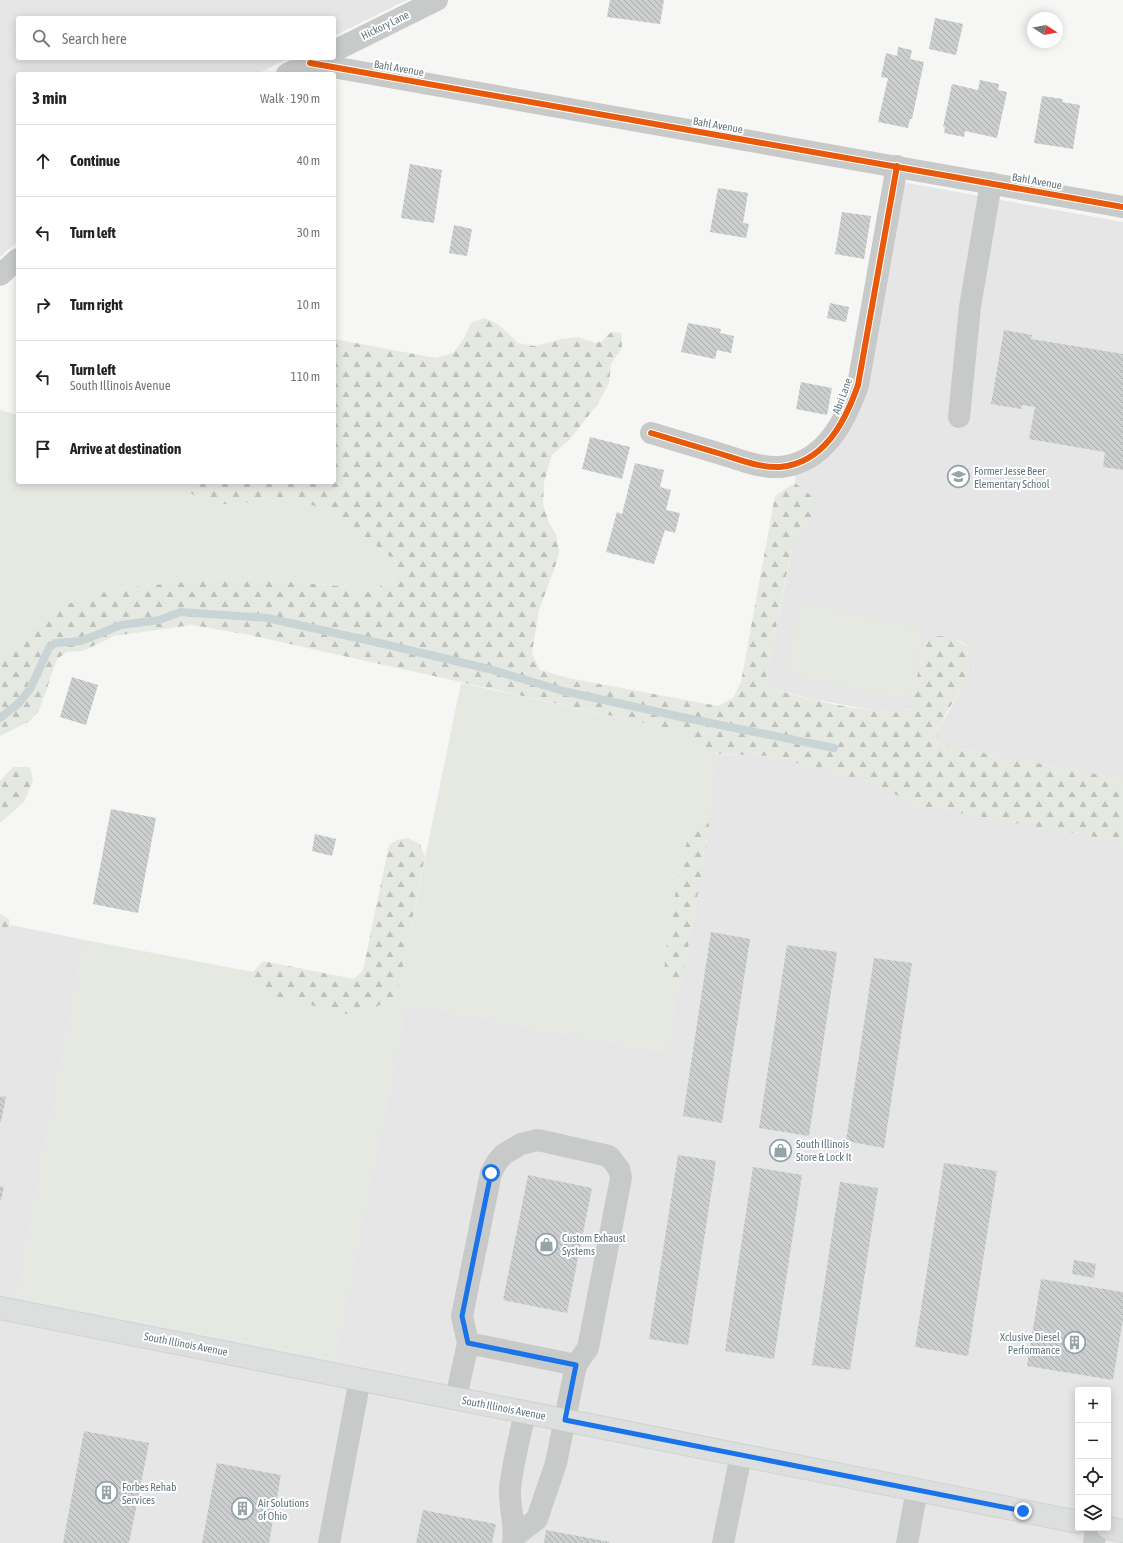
<!DOCTYPE html>
<html lang="en">
<head>
<meta charset="utf-8">
<style>
	body { margin:0; font-family:"Asap Condensed",sans-serif; background:#f2f2f2; color:#222 }
	.controls { position:absolute; right:12px; bottom:12px; display:grid; overflow:hidden; border-radius:4px; box-shadow:0 2px 10px #0003 }
	.controls button { width:36px; height:36px; display:grid; place-items:center; padding:0; border:0; border-bottom:1px solid #e0e0e0; background:#fff; color:#222; font:20px sans-serif }
	.compass { position:absolute; left:1027px; top:12px; width:36px; height:36px; border-radius:50%; background:#fff; box-shadow:0 2px 10px #0003; rotate:101deg }
	.stop { position:absolute; width:12px; height:12px; margin:-9px; border:3px solid #1a73e8; border-radius:50%; background:#fff }
	.stop.end { background:#1a73e8; border-color:#fff; box-shadow:0 1px 4px #0008 }
	.list { margin:0; padding:0; list-style:none }
	h2 { display:flex; justify-content:space-between; align-items:center; height:52px; margin:0; padding:0 16px; font-size:17px }
	h2 small { font-size:13px; font-weight:400; color:#767676 }
	.list li { display:grid; grid-template-columns:26px 1fr auto; gap:12px; align-items:center; box-sizing:border-box; height:72px; padding:0 16px; border-top:1px solid #e0e0e0 }
	.list b { display:block; font-size:15px; white-space:nowrap }
	.list p { margin:0; font-size:13px; white-space:nowrap; color:#767676 }
	.list em { font-size:13px; font-style:normal; color:#767676 }
	.icon { flex:none; width:22px; height:22px; fill:none; stroke:currentColor; stroke-width:2; stroke-linecap:round; stroke-linejoin:round }
	.map { position:relative; flex:none; width:1123px; height:1543px; overflow:hidden }
	.search { position:absolute; background:#fff; box-shadow:0 2px 10px #0003; left:16px; top:16px; width:320px; height:44px; display:flex; align-items:center; gap:10px; box-sizing:border-box; padding:0 14px; border-radius:4px; color:#767676; font-size:15px }
	.panel { position:absolute; background:#fff; box-shadow:0 2px 10px #0003; left:16px; top:72px; width:320px; height:412px; border-radius:4px }
	.map>svg:first-child { display:block }
	.built { fill:#e5e6e5; fill-rule:evenodd }
	.green { fill:#e6e8e2 }
	.forest { fill:url(#forest-firs) }
	.lines { fill:none; stroke-linecap:round; stroke-linejoin:round }
	.stream { stroke:#c8d4d5; stroke-width:8 }
	.building { fill:url(#building-back-hatch) }
	.major-casing { stroke:#d2d3d3; stroke-width:24 }
	.minor { stroke:#c8caca; stroke-width:22 }
	.major { stroke:#dddfdf; stroke-width:22 }
	.cycleway-casing { stroke:#fff; stroke-width:8 }
	.cycleway { stroke:#e8590c; stroke-width:6 }
	.route { stroke:#1a73e8; stroke-width:5 }
	.labels { text-anchor:middle; stroke-width:4; stroke-linejoin:round; paint-order:stroke }
	.street-label { font-size:11px; fill:#62787f; stroke:#fff }
	.poi-label { font-size:11px; fill:#62787f; stroke:#fff; text-anchor:start }
</style>
</head>
<body>
<div class="map">
<svg width="1123" height="1543" viewBox="0 0 1123 1543">
	<defs>
		<pattern id="forest-firs" width="22" height="20" patternUnits="userSpaceOnUse"><rect width="22" height="20" fill="#e6e8e2"/><path d="M5 1l3.5 6h-7zM16 11l3.5 6h-7z" fill="#bec1bc"/></pattern>
		<pattern id="building-back-hatch" width="6" height="6" patternUnits="userSpaceOnUse"><rect width="6" height="6" fill="#cdcfcf"/><path d="M-1 5l2 2M0 0l6 6M5-1l2 2" fill="none" stroke="#aaadad"/></pattern>
	</defs>
	<rect width="100%" height="100%" fill="#f6f6f5"/>
	<!-- built -->
	<g class="built">
		<polygon points="0,0 407,0 334,36 334,18 18,18 18,58 289,58 257,74 18,74 18,241 0,257"/>
		<polygon points="902,182 1123,222 1123,779 946,746 937,742 937,732 960,691 972,651 961,641 941,636 926,641 909,708 902,713 878,711 811,699 771,688 766,678 793,545 804,536 813,497 795,483 796,471 840,438"/>
		<path d="M 717,754 L 769,756 L 874,783 L 915,805 L 1119,841 L 1123,847 L 1123,1543 L 0,1543 L 0,931 L 8,932 L 11,925 L 85,940 L 17,1297 L 334,1360 L 406,1004 L 666,1052 L 677,990 L 681,986 L 708,839 L 709,824 L 706,821 ZM 1078,1390 L 1108,1390 L 1108,1528 L 1078,1528 Z"/>
	</g>
	<!-- green -->
	<g class="green">
		<polygon points="0,410 18,415 18,482 185,482 185,489 208,505 299,500 333,513 397,562 393,580 375,589 231,577 115,589 34,624 0,656"/>
		<polygon points="800,602 923,629 908,700 785,674"/>
		<path d="M 461,683 L 684,732 C 697,743 699,751 717,754 L 706,821 C 699,822 694,823 691,830 C 683,844 661,963 665,978 C 666,985 671,988 677,990 L 666,1052 L 406,1004 L 334,1360 L 17,1297 L 85,940 L 253,972 L 253,984 L 312,1005 L 346,1014 L 376,1007 L 393,998 L 398,990 Z"/>
	</g>
	<!-- forest -->
	<g class="forest">
		<path d="M 485,318 L 498,324 L 518,343 L 535,346 L 561,339 L 579,337 L 595,343 L 602,341 L 611,332 L 621,333 L 622,348 L 611,364 L 609,383 L 597,405 L 570,439 L 552,455 L 544,483 L 543,504 L 549,523 L 556,534 L 559,551 L 555,567 L 539,610 L 532,653 L 540,670 L 568,678 L 718,706 L 733,698 L 741,682 L 775,496 L 795,483 L 813,497 L 812,519 L 804,536 L 793,545 L 789,562 L 766,678 L 771,688 C 813,702 858,710 902,713 L 909,708 L 926,641 C 941,630 959,639 972,651 C 974,684 938,712 937,742 L 946,746 L 1123,779 L 1123,847 L 1118,841 L 915,805 L 874,783 L 769,756 L 707,753 L 698,747 L 684,732 L 250,635 L 192,625 L 114,636 L 83,651 L 67,652 L 57,659 L 39,711 L 30,721 L 0,736 L 0,656 L 34,624 L 68,604 L 115,589 L 231,577 L 375,589 L 393,580 L 397,562 L 333,513 L 299,500 L 208,505 L 185,489 L 185,482 L 334,482 L 334,339 L 436,358 L 453,353 L 463,340 L 472,322 Z"/>
		<polygon points="13,767 30,767 33,780 24,802 0,823 0,781"/>
		<path d="M 706,821 L 709,824 L 708,839 L 681,986 L 677,990 C 671,988 666,985 665,978 C 661,963 683,844 691,830 C 694,823 699,822 706,821 Z"/>
		<polygon points="408,838 420,844 425,856 398,990 393,998 376,1007 360,1013 346,1014 263,993 253,984 253,972 263,961 354,979 363,970 389,845 397,840"/>
		<polygon points="0,914 9,919 10,929 8,932 0,931"/>
	</g>
	<g class="lines">
		<!-- stream -->
		<polyline class="stream" points="0,718 19,703 30,689 49,648 55,643 81,641 121,625 159,620 181,612 267,618 371,641 489,669 563,691 686,718 834,748"/>
	</g>
	<!-- building -->
	<g class="building">
		<polygon points="610,0 664,0 660,24 607,17"/>
		<polygon points="935,18 963,24 956,55 929,49"/>
		<polygon points="898,47 912,50 910,59 924,62 912,119 910,119 908,128 878,122 888,78 881,77 886,53 897,56"/>
		<polygon points="980,80 999,84 998,90 1007,92 997,138 965,131 964,137 944,133 945,127 943,127 952,84 978,90"/>
		<polygon points="1042,96 1063,99 1062,102 1080,105 1073,149 1034,143"/>
		<polygon points="410,164 442,170 434,223 401,218"/>
		<polygon points="718,188 748,193 743,223 749,224 746,238 710,232"/>
		<polygon points="842,212 871,216 864,259 835,254"/>
		<polygon points="454,225 472,229 467,256 449,253"/>
		<polygon points="830,303 849,307 846,322 827,318"/>
		<polygon points="688,323 721,329 720,333 734,336 731,353 717,350 715,359 681,352"/>
		<polygon points="1004,330 1032,335 1031,339 1123,354 1123,470 1103,467 1105,452 1029,439 1035,407 1022,405 1021,409 991,404"/>
		<polygon points="801,382 832,388 827,415 796,409"/>
		<polygon points="590,437 630,447 622,479 582,469"/>
		<polygon points="635,463 664,470 660,487 671,490 666,510 680,513 675,533 665,530 654,564 606,552 617,512 622,514"/>
		<polygon points="72,677 98,685 86,725 60,717"/>
		<polygon points="111,809 156,818 138,913 93,904"/>
		<polygon points="315,834 336,839 332,856 312,851"/>
		<polygon points="711,932 750,939 722,1123 683,1116"/>
		<polygon points="787,945 837,952 809,1136 759,1128"/>
		<polygon points="874,958 912,963 884,1148 846,1141"/>
		<polygon points="0,1096 6,1097 1,1122 0,1122"/>
		<polygon points="678,1155 716,1161 688,1345 649,1339"/>
		<polygon points="944,1163 997,1171 968,1356 915,1347"/>
		<polygon points="753,1167 802,1175 774,1359 725,1351"/>
		<polygon points="528,1175 592,1188 567,1313 503,1300"/>
		<polygon points="840,1182 878,1188 850,1370 812,1365"/>
		<polygon points="0,1186 4,1187 1,1200 0,1200"/>
		<polygon points="1074,1260 1096,1264 1094,1278 1072,1274"/>
		<polygon points="1041,1279 1123,1292 1123,1319 1113,1380 1027,1366"/>
		<polygon points="84,1431 149,1443 129,1543 63,1543"/>
		<polygon points="217,1463 281,1475 269,1543 202,1543"/>
		<polygon points="423,1510 496,1524 492,1543 416,1543"/>
		<polygon points="546,1530 610,1542 610,1543 544,1543"/>
	</g>
	<g class="lines">
		<defs>
			<g id="major">
				<polyline points="0,1308 1078,1522"/>
				<polyline points="1108,1528 1123,1531"/>
			</g>
		</defs>
		<!-- major casing -->
		<use href="#major" class="major-casing"/>
		<!-- minor -->
		<g class="minor">
			<polyline points="334,51 437,0"/>
			<polyline points="310,63 1123,207"/>
			<polyline points="287,74 319,58"/>
			<polyline points="0,275 18,259"/>
			<polyline points="959,417 970,307 991,183"/>
			<path d="M 651,433 C 674,440 697,447 721,454 C 740,460 760,468 780,467 C 824,463 845,422 858,385 L 897,166"/>
			<polyline points="468,1343 576,1365"/>
			<polyline points="456,1398 468,1343 462,1316 491,1173 497,1162 504,1154 521,1144 538,1140 609,1156 619,1169 621,1178 588,1348 576,1365 556,1463 537,1519 514,1537"/>
			<polyline points="329,1543 360,1379"/>
			<path d="M 513,1543 C 516,1528 509,1506 510,1488 C 513,1462 520,1437 525,1412"/>
			<polyline points="723,1543 741,1455"/>
			<polyline points="907,1543 917,1490"/>
			<polyline points="1094,1543 1096,1528"/>
		</g>
		<!-- major -->
		<use href="#major" class="major"/>
		<defs>
			<g id="cycleway">
				<polyline points="310,63 1123,207"/>
				<path d="M 651,433 C 674,440 697,447 721,454 C 740,460 760,468 780,467 C 824,463 845,422 858,385 L 897,166"/>
			</g>
		</defs>
		<!-- cycleway casing -->
		<use href="#cycleway" class="cycleway-casing"/>
		<!-- cycleway -->
		<use href="#cycleway" class="cycleway"/>
	</g>
	<g class="lines">
		<!-- route -->
		<polyline class="route" points="491,1173 462,1316 468,1343 576,1365 565,1420 1023,1511"/>
	</g>
	<!-- icons -->
	<defs>
		<symbol id="school-ring" viewBox="-11 -11 22 22"><circle r="9.5" fill="#fff" stroke="#96a4a8" stroke-width="1.5"/><path d="M0-5L7-2L0 1L-7-2ZM-4 1L0 2.5L4 1V4Q0 6-4 4Z" fill="#96a4a8"/></symbol>
		<symbol id="shop-ring" viewBox="-11 -11 22 22"><circle r="9.5" fill="#fff" stroke="#96a4a8" stroke-width="1.5"/><path d="M-5-2.5h2.3a2.7 3.5 0 0 1 5.4 0H5L5.5 6h-11ZM-1.5-2.5h3a1.5 2.3 0 0 0-3 0Z" fill="#96a4a8"/></symbol>
		<symbol id="building-ring" viewBox="-11 -11 22 22"><circle r="9.5" fill="#fff" stroke="#96a4a8" stroke-width="1.5"/><path d="M-4-6H4V6H1V3H-1V6H-4ZM-2.5-4.3h1.7v1.8h-1.7ZM.8-4.3h1.7v1.8H.8ZM-2.5-1h1.7V.8h-1.7ZM.8-1h1.7V.8H.8Z" fill="#96a4a8"/></symbol>
	</defs>
	<g fill-rule="evenodd">
		<use href="#school-ring" x="946" y="464" width="25" height="25"/>
		<use href="#shop-ring" x="768" y="1138" width="25" height="25"/>
		<use href="#shop-ring" x="534" y="1232" width="25" height="25"/>
		<use href="#building-ring" x="1062" y="1330" width="25" height="25"/>
		<use href="#building-ring" x="94" y="1480" width="25" height="25"/>
		<use href="#building-ring" x="230" y="1496" width="25" height="25"/>
	</g>
	<g class="labels">
		<!-- street labels -->
		<g class="street-label">
			<text transform="translate(385 25) rotate(-26)" y="4">Hickory Lane</text>
			<text transform="translate(399 68) rotate(10)" y="4">Bahl Avenue</text>
			<text transform="translate(718 125) rotate(10)" y="4">Bahl Avenue</text>
			<text transform="translate(1037 181) rotate(10)" y="4">Bahl Avenue</text>
			<text transform="translate(842 396) rotate(-70)" y="4">Abri Lane</text>
			<text transform="translate(186 1344) rotate(11)" y="4">South Illinois Avenue</text>
			<text transform="translate(504 1408) rotate(11)" y="4">South Illinois Avenue</text>
		</g>
		<!-- poi labels -->
		<g class="poi-label">
			<text x="974" y="475">Former Jesse Beer<tspan x="974" dy="13">Elementary School</tspan></text>
			<text x="796" y="1148">South Illinois<tspan x="796" dy="13">Store &amp; Lock It</tspan></text>
			<text x="562" y="1242">Custom Exhaust<tspan x="562" dy="13">Systems</tspan></text>
			<text x="1060" y="1341" text-anchor="end">Xclusive Diesel<tspan x="1060" dy="13">Performance</tspan></text>
			<text x="122" y="1491">Forbes Rehab<tspan x="122" dy="13">Services</tspan></text>
			<text x="258" y="1507">Air Solutions<tspan x="258" dy="13">of Ohio</tspan></text>
		</g>
	</g>
</svg>
<div class="controls">
<button>+</button>
<button>−</button>
<button><svg class="icon" aria-label="locate" viewBox="0 0 24 24"><circle cx="12" cy="12" r="6"/><path d="M12 2v4M12 18v4M2 12h4M18 12h4"/></svg></button>
<button><svg class="icon" aria-label="layers" viewBox="0 0 24 24"><path d="M12 4l9 5-9 5-9-5zM3 14l9 5 9-5"/></svg></button>
</div>
<svg class="compass" viewBox="-18 -18 36 36"><path d="M0-13l5 13h-10z" fill="#e53935"/><path d="M0 13l5-13h-10z" fill="#767676"/></svg>
<div class="stop" style="left:491px;top:1173px"></div>
<div class="stop end" style="left:1023px;top:1511px"></div>
<div class="search"><svg class="icon" aria-label="search" viewBox="0 0 24 24"><circle cx="10" cy="10" r="6"/><path d="M15 15l6 6"/></svg>Search here</div>
<section class="panel">
<h2>3 min<small>Walk · 190 m</small></h2>
<ul class="list">
<li><svg class="icon" aria-label="ahead" viewBox="0 0 24 24"><path d="M12 20V5M6 11l6-6 6 6"/></svg><div><b>Continue</b></div><em>40 m</em></li>
<li><svg class="icon" aria-label="left" viewBox="0 0 24 24"><path d="M17 20v-9H6M10 6l-5 5 5 5"/></svg><div><b>Turn left</b></div><em>30 m</em></li>
<li><svg class="icon" aria-label="right" viewBox="0 0 24 24"><path d="M7 20v-9h11M14 6l5 5-5 5"/></svg><div><b>Turn right</b></div><em>10 m</em></li>
<li><svg class="icon" aria-label="left" viewBox="0 0 24 24"><path d="M17 20v-9H6M10 6l-5 5 5 5"/></svg><div><b>Turn left</b><p>South Illinois Avenue</p></div><em>110 m</em></li>
<li><svg class="icon" aria-label="arrive" viewBox="0 0 24 24"><path d="M6 21V4h12l-3 4 3 4H6"/></svg><div><b>Arrive at destination</b></div></li>
</ul>
</section>
</div>
</body>
</html>
